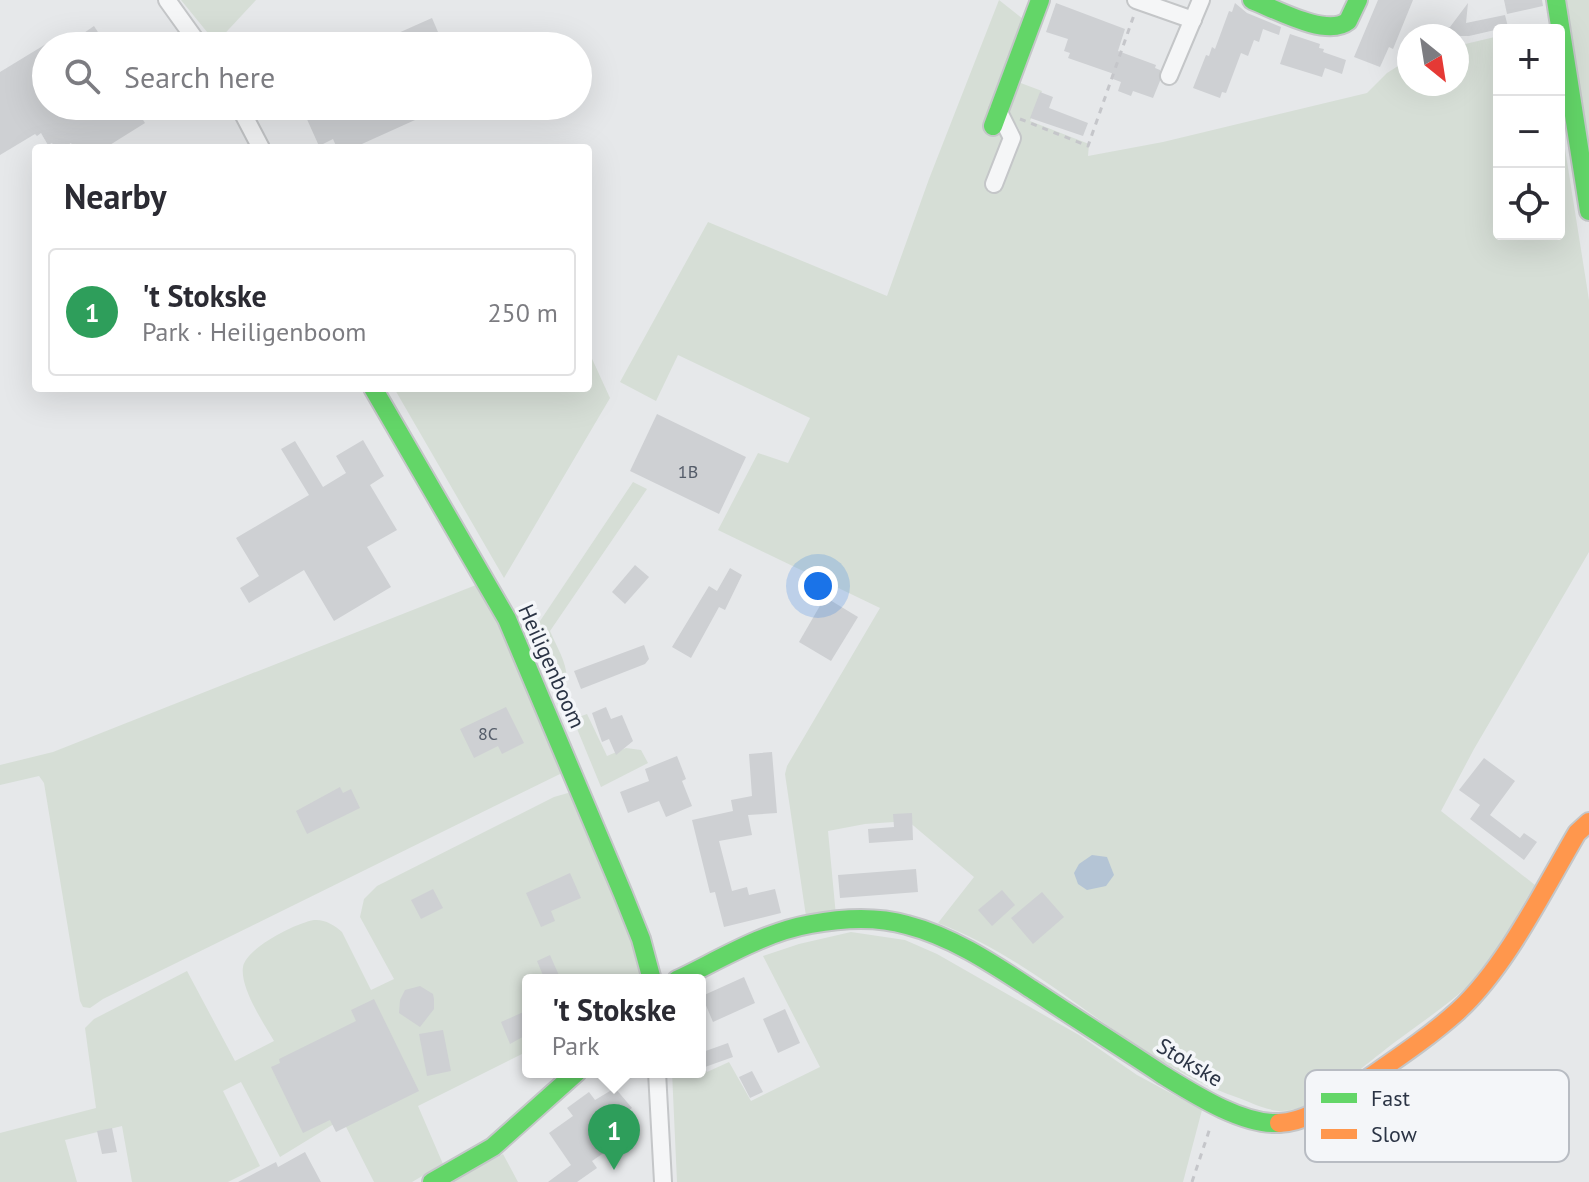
<!DOCTYPE html>
<html lang="en">
<head>
<meta charset="utf-8">
<style>
	body { margin:0; font-family:"PT Sans",sans-serif; background:#f7f7f7; color:#2b2b33 }
	.controls { position:absolute; right:24px; top:24px; display:grid; overflow:hidden; border-radius:8px; box-shadow:0 8px 32px #0002 }
	.controls button { width:72px; height:72px; display:grid; place-items:center; padding:0; border:0; border-bottom:2px solid #e1e1e2; background:#fff; color:#2b2b33; font:40px sans-serif }
	.compass { position:absolute; left:1397px; top:24px; width:72px; height:72px; border-radius:50%; background:#fff; box-shadow:0 8px 32px #0002; rotate:150deg }
	.you { position:absolute; left:818px; top:586px; width:28px; height:28px; margin:-20px; border:6px solid #fff; border-radius:50%; background:#1a73e8; box-shadow:0 0 0 12px #1a73e833 }
	.badge { display:grid; place-items:center; width:52px; height:52px; border-radius:50%; background:#d93025; color:#fff; font-size:26px; font-weight:700 }
	.pin { position:absolute; translate:-50% -66px; filter:drop-shadow(0 2px 4px #0008) }
	.pin::after { content:''; position:absolute; top:42px; width:28px; height:24px; background:inherit; clip-path:polygon(0 0,100% 0,50% 100%) }
	.popup { position:absolute; left:522px; top:974px; width:184px; height:104px; box-sizing:border-box; display:grid; place-content:center; border-radius:8px; background:#fff; filter:drop-shadow(0 2px 6px #0005); font-size:26px; white-space:nowrap; color:#7c7c81 }
	.popup b { font-size:30px; color:#2b2b33 }
	.popup::after { content:''; position:absolute; left:50%; top:100%; margin-left:-16px; border:16px solid transparent; border-top-color:#fff }
	.list { margin:0; padding:0; list-style:none }
	h2 { display:flex; justify-content:space-between; align-items:center; height:104px; margin:0; padding:0 32px; font-size:34px }
	h2 small { font-size:26px; font-weight:400; color:#7c7c81 }
	.list li { display:grid; grid-template-columns:52px 1fr auto; gap:24px; align-items:center; box-sizing:border-box; height:128px; margin:0 16px 16px; padding:0 16px; border:2px solid #e1e1e2; border-radius:8px }
	.list b { display:block; font-size:30px; white-space:nowrap }
	.list p { margin:0; font-size:26px; white-space:nowrap; color:#7c7c81 }
	.list em { font-size:26px; font-style:normal; color:#7c7c81 }
	.icon { flex:none; width:44px; height:44px; fill:none; stroke:currentColor; stroke-width:2; stroke-linecap:round; stroke-linejoin:round }
	.map { position:relative; flex:none; width:1589px; height:1182px; overflow:hidden }
	.search { position:absolute; background:#fff; box-shadow:0 8px 32px #0002; left:32px; top:32px; width:560px; height:88px; display:flex; align-items:center; gap:20px; box-sizing:border-box; padding:0 28px; border-radius:44px; color:#7c7c81; font-size:30px }
	.panel { position:absolute; background:#fff; box-shadow:0 8px 32px #0002; left:32px; top:144px; width:560px; height:248px; border-radius:8px }
	.map>svg:first-child { display:block }
	.green { fill:#d6ded6 }
	.water { fill:#b4c4d5 }
	.building { fill:#ced0d3 }
	.lines { fill:none; stroke-linecap:round; stroke-linejoin:round }
	.street-casing { stroke:#c4c6c8; stroke-width:20 }
	.fast-casing { stroke:#c4c6c8; stroke-width:22 }
	.slow-casing { stroke:#c4c6c8; stroke-width:22 }
	.path { stroke:#c5c6ca; stroke-width:3; stroke-dasharray:6 6; stroke-linecap:butt }
	.street { stroke:#f5f6f7; stroke-width:16 }
	.fast { stroke:#63d668; stroke-width:18 }
	.slow { stroke:#ff974d; stroke-width:18 }
	.labels { text-anchor:middle; stroke-width:7; stroke-linejoin:round; paint-order:stroke }
	.number-label { font-size:18px; fill:#545c69 }
	.street-label { font-size:22px; fill:#2b3445; stroke:#f4f6f9 }
	.key { fill:#f4f6f9; stroke:#b8bcc3; stroke-width:2 }
	.key-label { font-size:22px; fill:#2b3445 }
</style>
</head>
<body>
<div class="map">
<svg width="1589" height="1182" viewBox="0 0 1589 1182">
	<rect width="100%" height="100%" fill="#e6e8ea"/>
	<!-- green -->
	<g class="green">
		<polygon points="181,0 256,0 216,43"/>
		<path d="M 999,0 L 1023,19 L 985,127 L 1003,136 L 988,176 L 1005,174 L 1020,131 L 1005,106 L 1015,81 L 1042,91 L 1030,121 L 1089,144 L 1088,156 L 1163,142 L 1367,93 L 1387,73 L 1409,59 L 1409,84 L 1457,84 L 1457,46 L 1499,36 L 1499,234 L 1559,234 L 1559,111 L 1589,300 L 1589,552 L 1474,749 L 1441,811 L 1535,885 C 1515,916 1498,955 1472,982 C 1448,1006 1408,1031 1381,1053 C 1357,1071 1314,1111 1282,1111 C 1267,1111 1250,1102 1236,1097 C 1126,1058 1047,964 938,923 L 974,877 L 908,821 L 865,824 L 828,831 L 836,916 L 807,923 L 785,774 L 787,766 L 880,608 L 718,530 L 758,453 L 788,463 L 810,418 L 678,355 L 656,401 L 620,382 L 708,222 L 887,296 L 929,179 Z"/>
		<polygon points="1565,0 1589,0 1589,147"/>
		<polygon points="588,350 610,398 504,578 394,388 588,388"/>
		<path d="M 633,482 L 647,489 L 550,631 C 560,655 573,670 563,695 L 534,630 Z"/>
		<polygon points="476,585 492,611 564,766 560,774 103,999 90,1008 83,1007 80,1001 44,783 39,776 0,785 0,765 53,752"/>
		<polygon points="587,714 607,756 626,748 641,750 648,763 601,787 573,719"/>
		<path d="M 568,793 L 574,795 L 619,898 L 642,980 L 528,980 L 528,1051 L 418,1106 L 443,1164 L 412,1182 L 374,1182 L 342,1119 L 280,1157 L 241,1082 L 223,1091 L 260,1166 L 228,1182 L 132,1182 L 122,1126 L 65,1140 L 77,1182 L 0,1182 L 0,1133 L 96,1108 L 85,1028 L 94,1019 L 187,971 L 235,1061 L 274,1041 C 263,1022 240,988 243,967 C 246,948 296,923 314,920 C 324,919 335,925 342,932 L 371,990 L 394,979 L 360,917 L 364,899 L 377,886 L 554,797 Z"/>
		<polygon points="851,932 905,940 937,954 1079,1035 1137,1075 1202,1110 1183,1182 677,1182 672,1072 700,1072 700,1060 707,1072 729,1062 751,1101 820,1067 763,956 799,944"/>
		<polygon points="503,1154 518,1182 451,1182"/>
	</g>
	<!-- water -->
	<polygon class="water" points="1092,855 1107,857 1114,875 1106,886 1087,890 1078,884 1074,873 1079,864"/>
	<!-- building -->
	<g class="building">
		<polygon points="1378,0 1413,0 1393,49 1389,47 1380,67 1354,57"/>
		<polygon points="1504,0 1542,0 1543,6 1507,14"/>
		<polygon points="1056,3 1125,29 1118,51 1156,65 1155,68 1160,70 1160,81 1153,98 1133,91 1131,96 1118,91 1121,82 1113,79 1114,74 1068,58 1070,53 1064,51 1068,39 1046,32"/>
		<polygon points="1235,3 1247,13 1281,27 1279,35 1263,29 1259,42 1254,40 1248,56 1241,53 1226,93 1222,92 1220,98 1193,88 1206,55 1209,56 1212,47 1215,49 1229,11 1232,12"/>
		<polygon points="1468,3 1466,23 1505,15 1508,27 1469,36 1435,36 1434,30 1450,27"/>
		<polygon points="432,18 444,46 369,46"/>
		<polygon points="94,26 107,46 65,46"/>
		<polygon points="1290,34 1320,44 1319,48 1324,49 1323,52 1346,60 1342,74 1325,68 1322,77 1280,64"/>
		<polygon points="46,44 46,106 134,106 145,123 105,148 74,148 71,143 63,148 55,148 52,143 48,145 41,133 37,136 35,134 0,155 0,72"/>
		<polygon points="1040,92 1053,97 1049,108 1088,123 1083,136 1030,118"/>
		<polygon points="301,106 446,106 353,148 337,148 333,139 319,146"/>
		<polygon points="657,414 746,457 719,514 630,471"/>
		<polygon points="363,440 384,476 370,485 397,530 367,547 391,587 334,621 304,570 249,603 240,588 259,576 236,538 309,495 281,449 295,441 323,487 346,473 336,456"/>
		<polygon points="635,565 649,577 625,604 612,592"/>
		<polygon points="730,568 742,575 725,610 719,607 691,658 672,647 709,586 717,591"/>
		<polygon points="825,597 858,617 831,661 799,642"/>
		<polygon points="644,645 649,659 645,664 581,689 574,671"/>
		<polygon points="506,707 524,743 502,754 498,746 474,758 460,729"/>
		<polygon points="606,707 611,719 622,715 633,741 616,755 609,739 602,742 592,713"/>
		<polygon points="772,752 777,813 748,815 752,835 719,841 732,891 747,887 749,895 775,889 781,913 724,927 715,892 710,893 692,820 733,811 731,800 752,796 749,754"/>
		<polygon points="677,756 686,779 682,781 692,806 666,817 659,801 628,813 620,792 649,781 645,769"/>
		<polygon points="1484,758 1515,781 1490,815 1520,838 1524,833 1537,842 1524,860 1470,819 1480,805 1459,790"/>
		<polygon points="340,787 343,793 351,789 360,808 307,834 296,811"/>
		<polygon points="912,813 913,840 869,843 868,829 894,827 893,814"/>
		<polygon points="916,869 918,892 840,898 838,875"/>
		<polygon points="570,873 581,898 551,911 555,921 541,927 526,893"/>
		<polygon points="433,889 443,908 421,919 411,900"/>
		<polygon points="1002,890 1015,905 992,926 978,910"/>
		<polygon points="1042,892 1064,917 1033,944 1011,918"/>
		<polygon points="550,955 561,980 545,980 537,961"/>
		<polygon points="744,977 755,1003 713,1022 702,996"/>
		<polygon points="420,986 433,994 434,999 434,1009 420,1027 399,1013 400,1000 405,990"/>
		<polygon points="374,999 419,1091 336,1132 330,1120 303,1133 271,1067 280,1063 279,1059 356,1021 351,1010"/>
		<polygon points="785,1009 800,1043 778,1053 763,1019"/>
		<polygon points="528,1010 528,1034 510,1044 501,1022"/>
		<polygon points="443,1030 451,1071 427,1076 419,1034"/>
		<polygon points="728,1043 733,1057 705,1067 700,1053"/>
		<polygon points="752,1071 763,1092 750,1098 739,1077"/>
		<polygon points="615,1088 632,1108 628,1111 637,1130 592,1161 597,1168 577,1182 548,1182 571,1165 549,1133 573,1116 567,1108 589,1092 595,1100"/>
		<polygon points="112,1128 117,1152 102,1154 97,1131"/>
		<polygon points="305,1152 321,1182 238,1182 276,1162 278,1167"/>
	</g>
	<g class="lines">
		<defs>
			<g id="street">
				<polyline points="167,0 200,46"/>
				<polyline points="1136,0 1193,20"/>
				<polyline points="1169,76 1201,0"/>
				<polyline points="239,106 261,148"/>
				<polyline points="994,184 1012,138 998,110"/>
				<polyline points="657,1072 663,1182"/>
			</g>
			<g id="fast">
				<path d="M 1252,0 C 1275,9 1327,38 1348,21 L 1358,0"/>
				<polyline points="1556,0 1589,211"/>
				<polyline points="993,126 1040,0"/>
				<polyline points="373,388 507,619 623,894 641,939 652,980"/>
				<path d="M 677,980 C 719,960 764,932 811,924 C 843,918 876,916 907,925 C 954,937 996,966 1036,992 C 1078,1020 1121,1047 1163,1075 C 1194,1094 1242,1125 1279,1123"/>
				<polyline points="432,1182 493,1147 577,1072"/>
			</g>
			<path id="slow" d="M 1279,1123 C 1309,1122 1335,1100 1360,1084 C 1393,1061 1428,1038 1458,1011 C 1506,967 1544,889 1577,833 L 1589,822"/>
		</defs>
		<!-- street casing -->
		<use href="#street" class="street-casing"/>
		<!-- fast casing -->
		<use href="#fast" class="fast-casing"/>
		<!-- slow casing -->
		<use href="#slow" class="slow-casing"/>
		<!-- path -->
		<g class="path">
			<polyline points="1020,119 1088,146 1134,15"/>
			<polyline points="1192,1182 1211,1125"/>
		</g>
		<!-- street -->
		<use href="#street" class="street"/>
		<!-- fast -->
		<use href="#fast" class="fast"/>
		<!-- slow -->
		<use href="#slow" class="slow"/>
	</g>
	<g class="labels">
		<!-- number labels -->
		<g class="number-label">
			<text x="688" y="478">1B</text>
			<text x="488" y="740">8C</text>
		</g>
		<!-- street labels -->
		<g class="street-label">
			<text transform="translate(552 666) rotate(66)" y="8">Heiligenboom</text>
			<text transform="translate(1190 1062) rotate(31)" y="8">Stokske</text>
		</g>
	</g>
	<!-- legend -->
	<rect x="1305" y="1070" width="264" height="92" rx="12" class="key"/>
	<rect x="1321" y="1093" width="36" height="10" fill="#63d668"/>
	<rect x="1321" y="1129" width="36" height="10" fill="#ff974d"/>
	<g class="key-label">
		<text x="1371" y="1106">Fast</text>
		<text x="1371" y="1142">Slow</text>
	</g>
</svg>
<div class="controls">
<button>+</button>
<button>−</button>
<button><svg class="icon" aria-label="locate" viewBox="0 0 24 24"><circle cx="12" cy="12" r="6"/><path d="M12 2v4M12 18v4M2 12h4M18 12h4"/></svg></button>
</div>
<svg class="compass" viewBox="-18 -18 36 36"><path d="M0-13l5 13h-10z" fill="#e53935"/><path d="M0 13l5-13h-10z" fill="#7c7c81"/></svg>
<div class="you"></div>
<div class="pin badge" style="left:614px;top:1170px;background:#2e9e5b">1</div>
<div class="popup"><b>'t Stokske</b>Park</div>
<div class="search"><svg class="icon" aria-label="search" viewBox="0 0 24 24"><circle cx="10" cy="10" r="6"/><path d="M15 15l6 6"/></svg>Search here</div>
<section class="panel">
<h2>Nearby<small></small></h2>
<ul class="list">
<li><span class="badge" style="background:#2e9e5b">1</span><div><b>'t Stokske</b><p>Park · Heiligenboom</p></div><em>250 m</em></li>
</ul>
</section>
</div>
</body>
</html>
